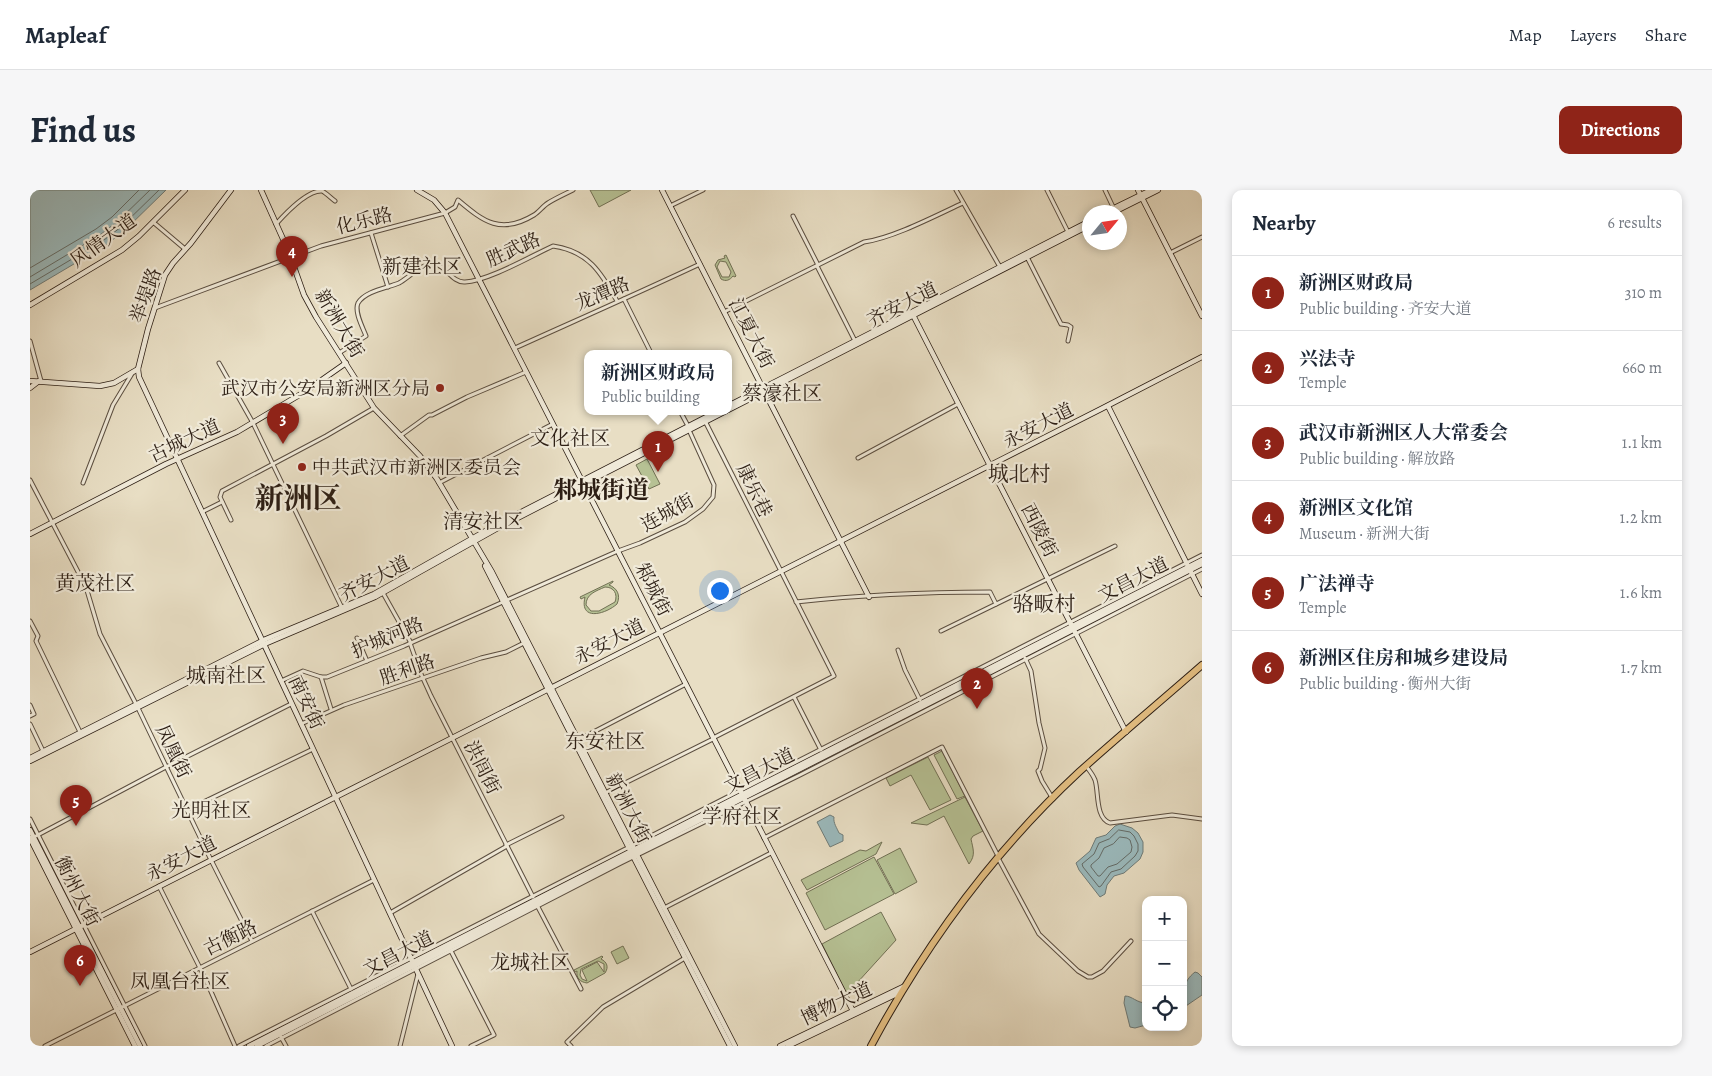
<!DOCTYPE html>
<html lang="en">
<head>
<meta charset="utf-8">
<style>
	body { margin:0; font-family:Alegreya,"Noto Serif SC",serif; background:#f6f6f7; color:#1f2937 }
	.controls { position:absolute; right:15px; bottom:15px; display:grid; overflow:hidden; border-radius:10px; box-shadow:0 2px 8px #0003 }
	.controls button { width:45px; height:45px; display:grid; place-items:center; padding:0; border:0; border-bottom:1px solid #e0e1e3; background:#fff; color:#1f2937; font:25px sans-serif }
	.compass { position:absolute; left:1052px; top:15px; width:45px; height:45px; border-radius:50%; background:#fff; box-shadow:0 2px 8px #0003; rotate:61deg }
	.you { position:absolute; left:689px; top:400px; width:18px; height:18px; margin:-12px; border:4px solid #fff; border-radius:50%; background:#1a73e8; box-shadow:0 0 0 8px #1a73e833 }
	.badge { display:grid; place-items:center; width:32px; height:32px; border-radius:50%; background:#8f2418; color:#fff; font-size:16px; font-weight:700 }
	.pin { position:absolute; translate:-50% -41px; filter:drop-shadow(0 1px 2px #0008) }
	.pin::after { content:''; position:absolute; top:26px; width:18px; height:15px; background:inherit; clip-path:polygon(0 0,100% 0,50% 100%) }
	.popup { position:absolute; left:554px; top:160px; width:148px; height:65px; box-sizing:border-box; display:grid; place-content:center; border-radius:10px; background:#fff; filter:drop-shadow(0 1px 4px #0005); font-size:16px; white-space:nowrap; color:#747a83 }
	.popup b { font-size:19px; color:#1f2937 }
	.popup::after { content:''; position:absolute; left:50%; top:100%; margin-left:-10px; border:10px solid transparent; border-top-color:#fff }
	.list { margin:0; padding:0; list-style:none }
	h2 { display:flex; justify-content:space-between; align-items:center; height:65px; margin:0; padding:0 20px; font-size:21px }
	h2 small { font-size:16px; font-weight:400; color:#747a83 }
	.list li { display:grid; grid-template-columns:32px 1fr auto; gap:15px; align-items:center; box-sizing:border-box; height:75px; padding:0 20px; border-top:1px solid #e0e1e3 }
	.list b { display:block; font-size:19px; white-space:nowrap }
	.list p { margin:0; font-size:16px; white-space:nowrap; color:#747a83 }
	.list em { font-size:16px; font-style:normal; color:#747a83 }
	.icon { flex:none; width:28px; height:28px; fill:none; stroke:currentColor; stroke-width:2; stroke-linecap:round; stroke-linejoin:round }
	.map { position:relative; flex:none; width:1172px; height:856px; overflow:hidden; border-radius:10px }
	header { display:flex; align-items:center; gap:30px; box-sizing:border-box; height:70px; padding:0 25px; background:#fff; border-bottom:1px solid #e0e1e3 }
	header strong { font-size:24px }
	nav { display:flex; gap:28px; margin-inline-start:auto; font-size:18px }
	.intro { display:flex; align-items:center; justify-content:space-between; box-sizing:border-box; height:120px; padding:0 30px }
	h1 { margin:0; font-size:35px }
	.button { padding:12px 22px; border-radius:10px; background:#8f2418; color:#fff; font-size:18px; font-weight:700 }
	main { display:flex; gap:30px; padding:0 30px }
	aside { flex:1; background:#fff; border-radius:10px; box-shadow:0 2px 8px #0003 }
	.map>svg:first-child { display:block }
	.green { fill:#b6c194; stroke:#717054; fill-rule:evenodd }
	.water { fill:#9bbabd; stroke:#6f7c79 }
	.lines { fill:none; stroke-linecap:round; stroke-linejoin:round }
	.shore { stroke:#646c68; stroke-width:1 }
	.street-casing { stroke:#5b4e40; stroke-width:5 }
	.secondary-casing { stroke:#2c1e14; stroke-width:6 }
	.highway-casing { stroke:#2c1e14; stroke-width:8 }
	.street { stroke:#f0ead9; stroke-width:3 }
	.secondary { stroke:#f0ead9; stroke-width:4.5 }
	.highway { stroke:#e4bf82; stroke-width:6 }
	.poi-dot { fill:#8f2418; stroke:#f0ead9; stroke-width:2 }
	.labels { text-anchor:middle; stroke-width:4.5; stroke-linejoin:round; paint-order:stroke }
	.street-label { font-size:19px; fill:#2c1e14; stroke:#f0ead9 }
	.poi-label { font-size:19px; fill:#2c1e14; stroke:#f0ead9; text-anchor:end }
	.neighbourhood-label { font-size:20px; fill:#2c1e14; stroke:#f0ead9 }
	.quarter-label { font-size:21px; fill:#2c1e14; stroke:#f0ead9 }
	.district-label { font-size:24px; font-weight:bold; fill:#2c1e14; stroke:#f0ead9 }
	.town-label { font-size:29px; font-weight:bold; fill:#2c1e14; stroke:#f0ead9 }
</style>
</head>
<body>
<header>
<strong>Mapleaf</strong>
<nav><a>Map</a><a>Layers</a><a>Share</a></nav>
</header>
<div class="intro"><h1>Find us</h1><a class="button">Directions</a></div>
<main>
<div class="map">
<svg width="1172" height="856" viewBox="0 0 1172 856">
	<rect width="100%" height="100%" fill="#e8dec4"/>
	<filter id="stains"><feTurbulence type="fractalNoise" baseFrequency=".004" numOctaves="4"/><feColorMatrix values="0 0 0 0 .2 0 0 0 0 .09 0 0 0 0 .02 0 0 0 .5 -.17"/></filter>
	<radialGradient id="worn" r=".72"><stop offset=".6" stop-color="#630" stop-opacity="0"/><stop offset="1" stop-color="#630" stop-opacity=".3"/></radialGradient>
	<!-- green -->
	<g class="green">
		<polygon points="560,0 601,0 569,17"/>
		<path d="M 696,65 L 706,86 L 705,87 L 703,86 C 700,90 696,92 691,89 L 685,75 L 688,70 L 695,68 L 694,66 ZM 690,71 L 696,72 L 701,82 L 699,87 L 692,87 L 687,77 Z"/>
		<polygon points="617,269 630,294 619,299 606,275"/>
		<path d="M 583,391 L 583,392 L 579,395 C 587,398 591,405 587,414 C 576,424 549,432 555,407 L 551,409 L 550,407 ZM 575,397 C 584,397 588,404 585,412 L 569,421 L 561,421 L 556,415 C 556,404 566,401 575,397 Z"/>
		<polygon points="912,561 935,606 927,609 904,565"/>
		<polygon points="898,567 921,610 900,620 881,585 860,596 856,588"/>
		<path d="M 935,607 L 953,641 L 943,646 L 941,649 C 943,659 946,665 939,674 L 914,626 L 897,635 L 881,633 Z"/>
		<polygon points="852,652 846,664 777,700 771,690 830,660 836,661"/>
		<polygon points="870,658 887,692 865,704 847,670"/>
		<polygon points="844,667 864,704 795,740 776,703"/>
		<polygon points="851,722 866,750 817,804 792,754"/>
		<polygon points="593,756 599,768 587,774 581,762"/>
		<path d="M 572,766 L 573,767 L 571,769 C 577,772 579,777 575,783 L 557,793 C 550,792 546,788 547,781 L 545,782 L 544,780 ZM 568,771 L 574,774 L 574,782 L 567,772 L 552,780 L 557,791 L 552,789 L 550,785 L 551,779 Z"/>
	</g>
	<!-- water -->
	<g class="water">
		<polygon points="0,0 136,0 94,41 76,55 0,100"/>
		<path d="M 800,625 L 804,627 C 803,633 807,638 809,643 L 813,645 L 813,651 L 800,657 L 787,632 Z"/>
		<polygon points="1090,634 1102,638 1108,643 1113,652 1113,662 1110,669 1094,683 1084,686 1077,695 1075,704 1070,707 1049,680 1046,673 1060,661 1066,648 1076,645 1085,636"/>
		<path d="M 1165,782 L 1168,783 L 1172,787 L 1172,805 L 1153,818 C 1153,804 1152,792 1165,782 Z"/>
		<path d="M 1095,806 C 1102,806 1107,813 1116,813 L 1116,835 L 1105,838 L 1100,837 L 1094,813 Z"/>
	</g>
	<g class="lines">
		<!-- shore -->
		<g class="shore">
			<polyline points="0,78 66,39 82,27 109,0"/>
			<polyline points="0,87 70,45 87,32 120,0"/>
			<polyline points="0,94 74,50 91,37 129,0"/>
			<polygon points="1089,640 1100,642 1104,646 1108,654 1108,661 1105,666 1091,679 1081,682 1071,696 1069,697 1053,677 1052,674 1064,664 1069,653 1079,649"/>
			<polygon points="1090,647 1097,648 1100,650 1102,657 1101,662 1087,674 1078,677 1070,686 1068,686 1061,677 1061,675 1069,668 1074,658 1083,654"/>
		</g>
		<defs>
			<g id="street">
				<polyline points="926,0 970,77"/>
				<polyline points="1017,0 1038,42"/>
				<polyline points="1075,0 1084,19"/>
				<polyline points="640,16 673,0"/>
				<polyline points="763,26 788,75"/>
				<polyline points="123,32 155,59"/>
				<path d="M 246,34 C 255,24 277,0 292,1 C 296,3 301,8 305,11"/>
				<polyline points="341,43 358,97"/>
				<polyline points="1140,63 1172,47"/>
				<polyline points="997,67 1031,134 1038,135 1041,137 1038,151"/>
				<polyline points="787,76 825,151"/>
				<polyline points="594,109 621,163"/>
				<path d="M 125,118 L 291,56 L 415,23 L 425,17 L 428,10 C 454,32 471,45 504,25 C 509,22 513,16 518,13 C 526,8 535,4 543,0"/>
				<path d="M 694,122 L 834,52 C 863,48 905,26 933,13"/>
				<polyline points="0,151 11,191"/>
				<path d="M 485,158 C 547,130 608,103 670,74"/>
				<path d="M 309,163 L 336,146 C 333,138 324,122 328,113 C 335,101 357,98 369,93 C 378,88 395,71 406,74 C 416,77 423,93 435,92 C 458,91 501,66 523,56 C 558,61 571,82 587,111"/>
				<polyline points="189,173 223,233 312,418"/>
				<polyline points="650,221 658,236"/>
				<polyline points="675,231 804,486 683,548"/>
				<polyline points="370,246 399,225 402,225 437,207 496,182"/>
				<polyline points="828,268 928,214"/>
				<polyline points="0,290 56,397 70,444 106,514"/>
				<polyline points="53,293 83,215 103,182"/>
				<polyline points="409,293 523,234"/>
				<polyline points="172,322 192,312"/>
				<polyline points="201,330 190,307 192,301 296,246 344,218"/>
				<polyline points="353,403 381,453"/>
				<polyline points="477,410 588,361 610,353 655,332 673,319 683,307 684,295 659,240"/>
				<path d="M 766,412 C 830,405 896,402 960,402 L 966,414"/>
				<polyline points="0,431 8,446 6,451 50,542"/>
				<polyline points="911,441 1085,356"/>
				<polyline points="327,448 337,471"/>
				<polyline points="380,453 391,484 401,506 503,707"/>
				<polyline points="868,460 875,480 890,510"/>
				<polyline points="995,468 1001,481 1009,533 1015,558 1010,579 1008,581 1012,591 1023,609"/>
				<polyline points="291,487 301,519"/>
				<polyline points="251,491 273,481 291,487 297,487 374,456 473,412"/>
				<polyline points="764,507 791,560"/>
				<polyline points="0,515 4,524 0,526"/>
				<polyline points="108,518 181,670 222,751"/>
				<polyline points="0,534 13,561"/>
				<polyline points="271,534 314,515 451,468 476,462 494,453"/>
				<polyline points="548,550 656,494"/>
				<path d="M 1056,576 C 1060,581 1063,585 1065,590 C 1069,602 1065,628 1080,633 L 1142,625 L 1172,629"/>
				<polyline points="575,603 683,549"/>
				<polyline points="157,620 283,559"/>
				<polyline points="0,629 115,856"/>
				<polyline points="4,647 136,577 261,514"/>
				<polyline points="734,648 912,557 968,666"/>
				<polyline points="476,655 532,627"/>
				<polyline points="968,668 1009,744 1048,781 1058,787 1062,787 1073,781 1101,751"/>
				<polyline points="129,696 175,788 205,856"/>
				<polyline points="508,717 551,799"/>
				<polyline points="634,718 741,663"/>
				<polyline points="282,721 321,799"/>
				<polyline points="360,723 477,656"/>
				<polyline points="421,761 464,845 441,856"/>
				<polyline points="251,847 256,856"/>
				<polyline points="15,856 344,690"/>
				<polyline points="209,856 1172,365"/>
				<polyline points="236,856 591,673 770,585 1172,379"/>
				<polyline points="370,856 388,784"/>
				<polyline points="541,856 537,852 573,817 655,768"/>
			</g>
			<g id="secondary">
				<polyline points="201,0 161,53 143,73 135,85 118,139 108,179 109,187 422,856"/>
				<polyline points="231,0 258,60 274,105 286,127 344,218 390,266 407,289 462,382 705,856"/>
				<polyline points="387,0 404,10 415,23 823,821"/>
				<polyline points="632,0 839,407"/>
				<polyline points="1108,0 1172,126"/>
				<polyline points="1076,22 1121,0"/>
				<polyline points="1084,22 1128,0"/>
				<polyline points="0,115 92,60 109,46 155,0"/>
				<polyline points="883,125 1096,542"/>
				<polyline points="0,191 70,196 84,193 108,179"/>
				<polyline points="0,198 9,191"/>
				<polyline points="698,216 1060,31"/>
				<polyline points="1078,216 1172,404"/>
				<polyline points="698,220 1060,35"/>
				<polyline points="0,344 136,274 207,242 276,201 316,173"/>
				<polyline points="455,376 700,856"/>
				<polyline points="0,568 236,449 344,404 466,335 688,221"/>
				<polyline points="0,571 237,453 345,407 468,338 696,221"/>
				<polyline points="0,640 110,856"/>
				<polyline points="0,648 105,856"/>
				<polyline points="0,762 1071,219 1172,167"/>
				<polyline points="219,856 1172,370"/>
				<polyline points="227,856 1172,374"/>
				<polyline points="750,856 875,796"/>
				<polyline points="758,856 871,802"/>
			</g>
			<path id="highway" d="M 841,856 C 896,753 963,662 1049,582 C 1089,546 1131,511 1172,475"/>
		</defs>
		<!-- street casing -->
		<use href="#street" class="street-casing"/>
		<!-- secondary casing -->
		<use href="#secondary" class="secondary-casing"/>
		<!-- highway casing -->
		<use href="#highway" class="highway-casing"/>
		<!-- street -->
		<use href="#street" class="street"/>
		<!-- secondary -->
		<use href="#secondary" class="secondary"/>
		<!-- highway -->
		<use href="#highway" class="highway"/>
	</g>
	<!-- markers -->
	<g class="poi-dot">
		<circle cx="410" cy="198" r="5"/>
		<circle cx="272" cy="277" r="5"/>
	</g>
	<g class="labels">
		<!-- street labels -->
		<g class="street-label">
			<text transform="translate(334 30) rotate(-14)" y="7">化乐路</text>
			<text transform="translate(73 50) rotate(-36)" y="7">风情大道</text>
			<text transform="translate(483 59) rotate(-24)" y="7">胜武路</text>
			<text transform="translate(572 103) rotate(-23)" y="7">龙潭路</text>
			<text transform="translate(115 105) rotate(-70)" y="7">举堤路</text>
			<text transform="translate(872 114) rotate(-27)" y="7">齐安大道</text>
			<text transform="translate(310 133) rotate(59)" y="7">新洲大街</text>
			<text transform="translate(722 143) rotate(63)" y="7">江夏大街</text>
			<text transform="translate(1008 235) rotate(-27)" y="7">永安大道</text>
			<text transform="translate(154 250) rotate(-25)" y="7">古城大道</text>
			<text transform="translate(725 300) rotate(64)" y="7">康乐巷</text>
			<text transform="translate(637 322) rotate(-29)" y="7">连城街</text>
			<text transform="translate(1010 340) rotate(63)" y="7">西陵街</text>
			<text transform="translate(344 388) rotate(-27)" y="7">齐安大道</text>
			<text transform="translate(1103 389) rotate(-27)" y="7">文昌大道</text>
			<text transform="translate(624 399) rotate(63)" y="7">邾城街</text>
			<text transform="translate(357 447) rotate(-23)" y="7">护城河路</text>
			<text transform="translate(579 451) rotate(-27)" y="7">永安大道</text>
			<text transform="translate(377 479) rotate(-19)" y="7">胜利路</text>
			<text transform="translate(277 512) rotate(65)" y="7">南安街</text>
			<text transform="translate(144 561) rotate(64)" y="7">凤凰街</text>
			<text transform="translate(453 577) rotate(63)" y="7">洪闾街</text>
			<text transform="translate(729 580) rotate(-27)" y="7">文昌大道</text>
			<text transform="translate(599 618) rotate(63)" y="7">新洲大街</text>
			<text transform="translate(151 668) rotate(-27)" y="7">永安大道</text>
			<text transform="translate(48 701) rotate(63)" y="7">衡州大街</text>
			<text transform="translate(200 747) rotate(-26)" y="7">古衡路</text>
			<text transform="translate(368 763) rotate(-27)" y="7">文昌大道</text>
			<text transform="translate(806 813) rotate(-25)" y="7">博物大道</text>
		</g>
		<!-- poi labels -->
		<g class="poi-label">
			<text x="400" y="205">武汉市公安局新洲区分局</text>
			<text x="282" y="284" text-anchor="start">中共武汉市新洲区委员会</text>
		</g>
		<!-- neighbourhood labels -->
		<g class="neighbourhood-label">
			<text x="392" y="83">新建社区</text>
			<text x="752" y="210">蔡濠社区</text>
			<text x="540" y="255">文化社区</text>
			<text x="453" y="338">清安社区</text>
			<text x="65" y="400">黄茂社区</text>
			<text x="196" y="492">城南社区</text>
			<text x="575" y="558">东安社区</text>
			<text x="181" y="627">光明社区</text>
			<text x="712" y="633">学府社区</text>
			<text x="500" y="779">龙城社区</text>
			<text x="150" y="798">凤凰台社区</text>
		</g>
		<!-- quarter labels -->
		<g class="quarter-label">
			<text x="989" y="291">城北村</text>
			<text x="1014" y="421">骆畈村</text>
		</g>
		<!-- district labels -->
		<g class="district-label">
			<text x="571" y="308">邾城街道</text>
		</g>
		<!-- town labels -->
		<g class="town-label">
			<text x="268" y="318">新洲区</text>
		</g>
	</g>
	<rect width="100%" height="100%" filter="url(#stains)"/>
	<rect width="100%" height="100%" fill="url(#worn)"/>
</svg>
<div class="controls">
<button>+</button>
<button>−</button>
<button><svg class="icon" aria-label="locate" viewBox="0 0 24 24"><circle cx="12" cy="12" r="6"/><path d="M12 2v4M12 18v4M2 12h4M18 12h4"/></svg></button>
</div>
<svg class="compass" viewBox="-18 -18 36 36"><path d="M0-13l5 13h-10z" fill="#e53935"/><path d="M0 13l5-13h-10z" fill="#747a83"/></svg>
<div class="you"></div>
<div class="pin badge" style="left:628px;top:282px">1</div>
<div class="popup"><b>新洲区财政局</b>Public building</div>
<div class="pin badge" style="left:947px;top:519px">2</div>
<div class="pin badge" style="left:253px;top:254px">3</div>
<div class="pin badge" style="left:262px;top:87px">4</div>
<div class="pin badge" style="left:46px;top:636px">5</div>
<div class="pin badge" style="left:50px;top:796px">6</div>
</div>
<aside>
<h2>Nearby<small>6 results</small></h2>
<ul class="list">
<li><span class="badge">1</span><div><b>新洲区财政局</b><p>Public building · 齐安大道</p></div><em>310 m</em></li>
<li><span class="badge">2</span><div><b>兴法寺</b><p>Temple</p></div><em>660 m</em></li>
<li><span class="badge">3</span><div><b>武汉市新洲区人大常委会</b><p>Public building · 解放路</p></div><em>1.1 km</em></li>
<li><span class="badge">4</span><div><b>新洲区文化馆</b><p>Museum · 新洲大街</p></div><em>1.2 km</em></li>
<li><span class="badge">5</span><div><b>广法禅寺</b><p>Temple</p></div><em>1.6 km</em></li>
<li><span class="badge">6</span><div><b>新洲区住房和城乡建设局</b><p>Public building · 衡州大街</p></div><em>1.7 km</em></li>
</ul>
</aside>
</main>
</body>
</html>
